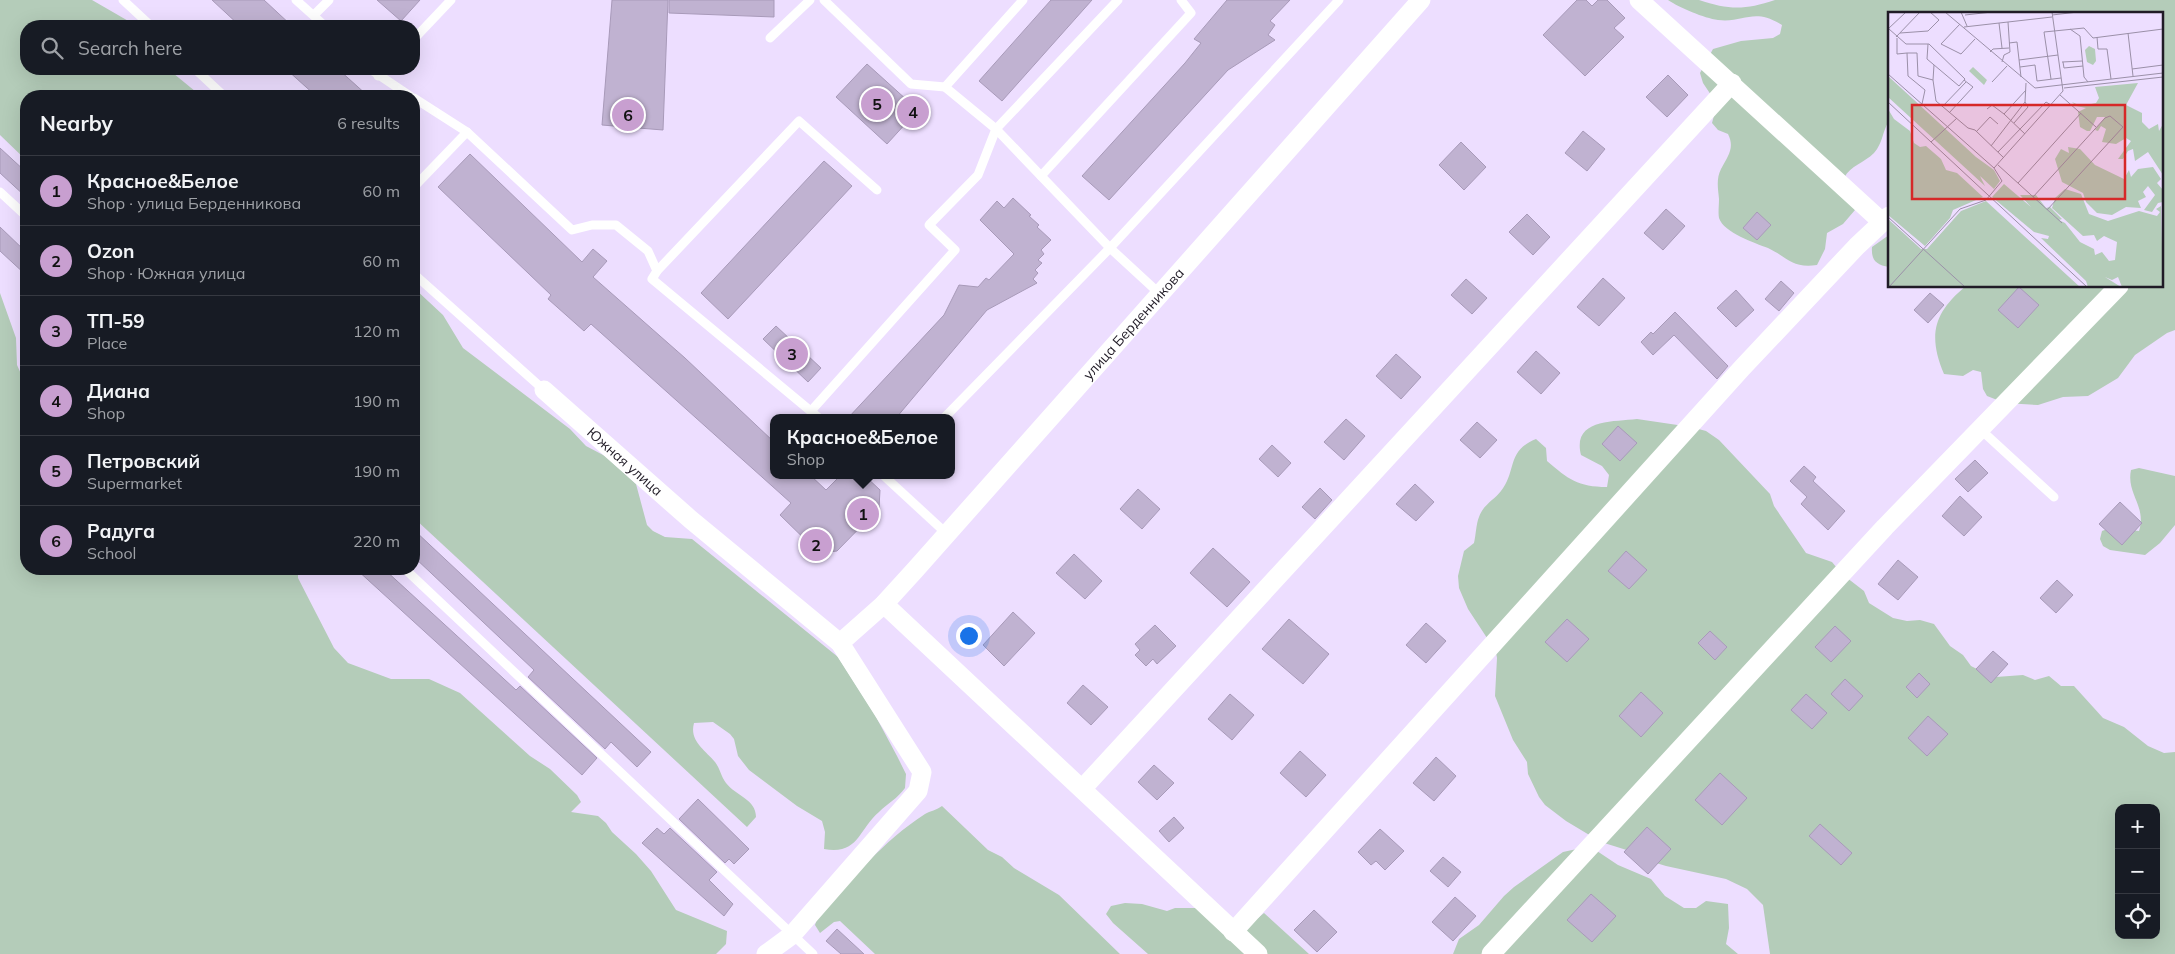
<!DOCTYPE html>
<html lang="en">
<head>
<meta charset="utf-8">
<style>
	body { margin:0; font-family:Mulish,sans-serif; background:#20242c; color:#f1f3f6 }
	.controls { position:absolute; right:15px; bottom:15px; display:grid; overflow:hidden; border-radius:10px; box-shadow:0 5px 20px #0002 }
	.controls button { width:45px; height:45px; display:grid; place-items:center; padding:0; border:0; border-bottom:1px solid #363941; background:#171b24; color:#f1f3f6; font:25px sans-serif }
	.you { position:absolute; left:968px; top:635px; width:18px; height:18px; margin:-12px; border:4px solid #fff; border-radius:50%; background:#1a73e8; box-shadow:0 0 0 8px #1a73e833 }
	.badge { display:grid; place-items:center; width:32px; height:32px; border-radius:50%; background:#c89fd0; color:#111; font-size:16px; font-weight:700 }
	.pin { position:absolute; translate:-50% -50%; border:2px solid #fff; box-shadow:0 1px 5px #0006 }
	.popup { position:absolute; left:770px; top:414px; width:185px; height:65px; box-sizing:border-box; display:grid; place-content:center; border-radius:10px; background:#171b24; filter:drop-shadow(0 1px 4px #0005); font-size:16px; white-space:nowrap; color:#9ea1a6 }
	.popup b { font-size:19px; color:#f1f3f6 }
	.popup::after { content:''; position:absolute; left:50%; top:100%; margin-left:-10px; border:10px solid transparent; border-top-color:#171b24 }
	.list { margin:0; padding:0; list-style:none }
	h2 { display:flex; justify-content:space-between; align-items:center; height:65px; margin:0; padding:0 20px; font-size:21px }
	h2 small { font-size:16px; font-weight:400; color:#9ea1a6 }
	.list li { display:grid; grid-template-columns:32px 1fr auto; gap:15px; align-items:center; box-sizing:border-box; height:70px; padding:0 20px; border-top:1px solid #363941 }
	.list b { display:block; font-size:19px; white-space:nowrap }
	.list p { margin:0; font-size:16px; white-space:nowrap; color:#9ea1a6 }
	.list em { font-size:16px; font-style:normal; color:#9ea1a6 }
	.icon { flex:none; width:28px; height:28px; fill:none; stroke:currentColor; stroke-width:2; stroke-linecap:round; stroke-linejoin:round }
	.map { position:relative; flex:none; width:2175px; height:954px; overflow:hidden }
	.search { position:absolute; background:#171b24; box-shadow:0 5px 20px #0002; left:20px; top:20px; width:400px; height:55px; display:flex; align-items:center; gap:12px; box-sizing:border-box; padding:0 18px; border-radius:20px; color:#9ea1a6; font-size:19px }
	.panel { position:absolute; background:#171b24; box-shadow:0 5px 20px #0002; left:20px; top:90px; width:400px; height:485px; border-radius:20px }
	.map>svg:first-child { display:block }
	.green { fill:#b4ccb9; fill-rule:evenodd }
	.building { fill:#c0b2d1; stroke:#a89ab9 }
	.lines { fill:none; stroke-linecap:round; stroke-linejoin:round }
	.service { stroke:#fff; stroke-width:9 }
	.minor { stroke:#fff; stroke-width:19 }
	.labels { text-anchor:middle; stroke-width:4; stroke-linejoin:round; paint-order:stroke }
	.street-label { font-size:14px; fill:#201b26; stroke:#eddeff }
	.inset-road { fill:none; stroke:#9b90a8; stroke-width:1 }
	.view { fill:#d62828; fill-opacity:0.15; stroke:#d62828; stroke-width:2.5 }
	.inset-edge { fill:none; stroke:#201b26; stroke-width:2.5 }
</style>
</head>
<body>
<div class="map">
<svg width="2175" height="954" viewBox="0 0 2175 954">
	<rect width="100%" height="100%" fill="#eddeff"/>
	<!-- green -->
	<g class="green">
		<polygon points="0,0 92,0 137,26 26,26 26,69 168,69 201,96 26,96 26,160 0,135"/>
		<path d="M 1668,0 C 1677,0 1691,0 1699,0 C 1729,10 1745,10 1775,0 L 2175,0 L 2175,330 L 2167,333 L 2135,355 L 2118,378 L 2088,396 L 2063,397 L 2038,405 L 2005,403 L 1987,396 L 1983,389 L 1981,372 L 1973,370 L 1963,376 L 1944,374 C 1928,336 1933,313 1966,286 L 2161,286 L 2161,14 L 1889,14 L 1889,121 C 1882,132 1883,143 1874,153 C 1864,163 1851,165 1844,178 L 1855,210 L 1843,224 L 1827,233 L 1825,249 L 1817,265 C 1793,269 1787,257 1768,248 C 1755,243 1724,233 1719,218 C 1718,213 1719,205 1719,199 C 1718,188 1716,179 1721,169 C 1728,156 1735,148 1728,134 L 1718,130 L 1712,123 L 1717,104 L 1703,83 L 1700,73 L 1713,49 L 1741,41 L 1773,38 L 1780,34 L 1782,25 C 1753,7 1745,23 1718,20 C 1704,18 1680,8 1668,0 Z"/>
		<path d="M 1889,235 L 1889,267 C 1876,265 1871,260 1872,247 Z"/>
		<path d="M 414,288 L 443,315 L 463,348 L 570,429 L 586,446 L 605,456 L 636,484 L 647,525 L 653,531 L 665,537 L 692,539 L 838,657 L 875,715 L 897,756 L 906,774 L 905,788 C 898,798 887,804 879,812 C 858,830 859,855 824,849 L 825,832 L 822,821 L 797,806 L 749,770 L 738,756 L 734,739 L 730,734 L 713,722 L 694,723 C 689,741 705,750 715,762 C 720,768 721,777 726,783 C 736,796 756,799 756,817 L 747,827 L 414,518 Z"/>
		<polygon points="0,293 16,338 17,365 26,385 26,569 298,569 298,578 334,648 348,663 391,679 429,679 460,693 530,756 550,769 577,795 581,802 571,812 598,816 606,823 612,832 636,854 651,871 676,910 727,931 726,944 716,954 0,954"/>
		<path d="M 1637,419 L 1691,427 L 1706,431 L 1719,440 L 1770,494 L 1774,506 L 1806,553 L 1832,562 L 1842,574 L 1864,591 L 1869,603 L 1893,618 L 1907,621 L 1920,620 L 1934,624 L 1950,646 L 1963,655 L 1971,666 L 1983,672 L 1996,677 L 2023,675 L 2035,680 L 2049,676 L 2061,686 L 2074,686 L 2103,718 L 2124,727 L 2148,746 L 2164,753 L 2175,752 L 2175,954 L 1770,954 L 1763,905 L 1747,889 L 1726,879 L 1666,866 L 1643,859 L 1633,852 L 1601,842 L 1566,821 L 1545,805 L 1539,797 L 1528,774 L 1527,762 L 1513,740 L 1495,696 L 1497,658 L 1495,647 L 1487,638 L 1468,609 L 1459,588 L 1458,576 L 1464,551 L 1474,543 C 1476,535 1476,524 1479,517 C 1483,505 1494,500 1501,491 C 1517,471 1506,451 1536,439 L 1546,448 L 1547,461 C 1568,479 1578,487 1607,487 L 1609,475 L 1602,466 L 1581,455 C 1572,419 1612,422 1637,419 ZM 2119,808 L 2156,808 L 2156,935 L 2119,935 Z"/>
		<path d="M 2139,468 L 2175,476 L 2175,525 L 2160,543 L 2145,555 L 2110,550 L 2103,546 L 2100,539 L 2102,531 L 2110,528 L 2139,531 C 2147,506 2126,494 2131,470 Z"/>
		<path d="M 942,806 L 988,850 L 1002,857 L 1014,868 L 1059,895 L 1120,954 L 875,954 L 840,921 L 834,922 L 820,933 L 815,925 L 818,916 C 851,880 883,841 925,814 C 930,811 937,810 942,806 Z"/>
		<polygon points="1586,847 1597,851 1618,865 1651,879 1665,896 1684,908 1696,908 1706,901 1728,904 1729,928 1726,944 1738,954 1453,954 1459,939 1479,925 1504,896 1514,887 1563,852"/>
		<polygon points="1125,903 1142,904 1167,911 1175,908 1203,908 1231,918 1258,918 1264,913 1309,954 1148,954 1113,923 1106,914 1111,906"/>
	</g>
	<!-- building -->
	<g class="building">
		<polygon points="212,0 264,0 292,26 240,26"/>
		<polygon points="377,0 420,0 401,21"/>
		<polygon points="612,0 668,0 663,130 602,125"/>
		<polygon points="669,0 774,0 774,17 669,13"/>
		<polygon points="1051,0 1092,0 1002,101 979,81"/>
		<polygon points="1227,0 1290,0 1270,21 1275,25 1268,35 1275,40 1228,70 1109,200 1082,176 1185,63 1201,43 1194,39"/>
		<polygon points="1577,0 1586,0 1592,6 1598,0 1607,0 1625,18 1614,28 1624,37 1585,76 1543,35"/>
		<polygon points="867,64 918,110 887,144 836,97"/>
		<polygon points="286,69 338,69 368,96 316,96"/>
		<polygon points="1668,75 1688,95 1667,117 1646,97"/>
		<polygon points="1583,131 1605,149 1587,171 1565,153"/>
		<polygon points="1461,142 1486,167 1464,190 1439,165"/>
		<polygon points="0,148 26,172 26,197 0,173"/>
		<polygon points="470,154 582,262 593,249 607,261 593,277 685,358 774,442 774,475 810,475 826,490 841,475 864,475 880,490 879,508 837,551 819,553 780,515 791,503 591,324 584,331 548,299 551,295 438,187"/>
		<polygon points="824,161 852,186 728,319 701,293"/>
		<polygon points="1013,198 1031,215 1029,216 1039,225 1037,227 1051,240 1041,250 1044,254 1038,260 1042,263 1035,270 1038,273 1033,279 1037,283 987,310 896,418 848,418 944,315 959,285 978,287 986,278 989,280 1014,254 980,220 997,201 1004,208"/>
		<polygon points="1666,209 1685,226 1663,250 1644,233"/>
		<polygon points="1757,212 1771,225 1757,240 1743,228"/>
		<polygon points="1527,214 1550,237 1533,255 1509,232"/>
		<polygon points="0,227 26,252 26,275 0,251"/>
		<polygon points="1603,278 1625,298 1599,326 1577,307"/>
		<polygon points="1466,279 1487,298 1472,314 1451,295"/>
		<polygon points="1781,281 1794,293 1779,311 1765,299"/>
		<polygon points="2019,287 2039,305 2018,328 1998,310"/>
		<polygon points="1736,290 1754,310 1736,327 1717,308"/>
		<polygon points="1930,293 1944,305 1928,323 1914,310"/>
		<polygon points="1675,312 1728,366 1717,379 1674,335 1653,355 1641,342 1651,332 1653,334"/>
		<polygon points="776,326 821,368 808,382 763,339"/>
		<polygon points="1536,351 1560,373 1541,394 1517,372"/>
		<polygon points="1396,354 1421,377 1401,399 1376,376"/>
		<polygon points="1346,419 1365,436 1344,460 1324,442"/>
		<polygon points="1477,422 1497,440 1480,458 1460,440"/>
		<polygon points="1618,426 1637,443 1620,461 1602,444"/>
		<polygon points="1272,445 1291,463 1278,477 1259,459"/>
		<polygon points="1975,460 1988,473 1968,492 1955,479"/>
		<polygon points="1804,466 1816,477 1813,481 1845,511 1828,530 1801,504 1807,497 1790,481"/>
		<polygon points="1415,484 1434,502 1416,521 1396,504"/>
		<polygon points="1320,488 1332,500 1315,519 1302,507"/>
		<polygon points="1138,489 1160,509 1142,529 1120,509"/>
		<polygon points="1960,496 1982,517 1964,536 1942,516"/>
		<polygon points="2120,502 2142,523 2122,545 2099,524"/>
		<polygon points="414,530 651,752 637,767 611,742 605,749 528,677 534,670 414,557"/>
		<polygon points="1213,548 1250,582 1227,607 1190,573"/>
		<polygon points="1626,551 1647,570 1629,589 1608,571"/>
		<polygon points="1074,554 1102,581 1085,599 1056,573"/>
		<polygon points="1898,560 1918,577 1898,600 1878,584"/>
		<polygon points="356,569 384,569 516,690 520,686 597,758 582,775"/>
		<polygon points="2057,580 2073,595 2056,613 2040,598"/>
		<polygon points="1013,612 1035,633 1004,666 983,645"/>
		<polygon points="1289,619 1329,654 1303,684 1262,649"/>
		<polygon points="1567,619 1589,639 1567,662 1545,642"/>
		<polygon points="1426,623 1446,641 1426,663 1406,645"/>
		<polygon points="1155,625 1176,646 1157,664 1153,659 1146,666 1135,655 1140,650 1135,644"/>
		<polygon points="1835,626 1851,641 1831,662 1815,647"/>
		<polygon points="1710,631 1727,647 1715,660 1698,643"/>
		<polygon points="1993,651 2008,664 1991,683 1976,669"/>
		<polygon points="1919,673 1930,684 1917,698 1906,687"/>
		<polygon points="1845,679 1863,696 1849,711 1831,694"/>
		<polygon points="1083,685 1108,707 1091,725 1067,703"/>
		<polygon points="1641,692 1663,713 1641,737 1619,716"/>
		<polygon points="1230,694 1254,715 1232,740 1208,719"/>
		<polygon points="1806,694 1827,713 1812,729 1791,710"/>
		<polygon points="1928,716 1948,734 1927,756 1908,738"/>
		<polygon points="1300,751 1326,775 1306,797 1280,773"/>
		<polygon points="1436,757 1456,776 1434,801 1413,783"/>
		<polygon points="1154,765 1174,783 1157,800 1138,782"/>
		<polygon points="1720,773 1747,798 1722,825 1695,800"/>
		<polygon points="698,799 749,849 734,864 729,859 725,863 679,819"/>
		<polygon points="1174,817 1184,828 1169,842 1159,831"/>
		<polygon points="1820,824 1852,853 1841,865 1809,836"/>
		<polygon points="1647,827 1671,849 1648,874 1624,852"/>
		<polygon points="657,828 664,834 670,828 717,872 709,880 733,904 724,916 642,843"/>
		<polygon points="1380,829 1404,851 1385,870 1376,861 1371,865 1358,852"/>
		<polygon points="1443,857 1461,872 1448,887 1430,871"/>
		<polygon points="1591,894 1616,916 1592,942 1567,920"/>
		<polygon points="1455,897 1476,916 1453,941 1432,922"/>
		<polygon points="1314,910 1337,932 1317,952 1294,930"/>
		<polygon points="837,929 864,954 841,954 826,941"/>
	</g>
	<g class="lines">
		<!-- service -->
		<g class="service">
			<polyline points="123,0 151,26"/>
			<polyline points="296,0 325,26"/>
			<polyline points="824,0 911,84 945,87"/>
			<polyline points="1023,0 945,87 996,129 1110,248 1161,295"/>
			<polyline points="314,15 329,0"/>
			<polyline points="770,38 810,0"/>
			<polyline points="414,39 451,0"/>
			<polyline points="195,69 224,96"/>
			<polyline points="370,69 410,96"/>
			<polyline points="378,76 386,69"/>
			<polyline points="414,98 467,132 572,230 592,225 616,225 648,251 657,271"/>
			<polyline points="1041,176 1191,13 1181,0"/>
			<polyline points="414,187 467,132"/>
			<polyline points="0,192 26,216"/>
			<polyline points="414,274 544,390"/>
			<polyline points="811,411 955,250 929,225 978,175 996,129 1118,0"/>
			<polyline points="819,418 652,279 657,271 799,121 877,190"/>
			<polyline points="944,418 1110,248 1339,0"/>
			<polyline points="1980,429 2054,497"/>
			<polyline points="883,475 947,534"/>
			<polyline points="405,569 813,954"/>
		</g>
		<!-- minor -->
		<g class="minor">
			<polyline points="1639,0 1882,222"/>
			<path id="s1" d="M 544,390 L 690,519 L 840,643 L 922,772 L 918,791 L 792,935 L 766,954"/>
			<polyline points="884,604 1258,954"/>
			<path id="s2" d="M 840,643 L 884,604 L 915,570 L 1421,0"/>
			<polyline points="1082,789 1732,83"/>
			<polyline points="1233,932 1742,368 1857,246 1889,216"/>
			<polyline points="1491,954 1885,527 2119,286"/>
		</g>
	</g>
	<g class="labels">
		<!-- street labels -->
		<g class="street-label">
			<text dy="5" stroke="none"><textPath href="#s2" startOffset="434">улица Берденникова</textPath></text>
			<text dy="5" stroke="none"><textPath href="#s1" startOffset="108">Южная улица</textPath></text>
		</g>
	</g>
	<!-- overview -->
	<g transform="translate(1888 12)">
		<rect width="275" height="275" fill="#eddeff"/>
		<path d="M 201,34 L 207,37 L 208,49 L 205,53 L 199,50 L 197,38 ZM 85,55 L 99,68 L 96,73 L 81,59 ZM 0,64 L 88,145 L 106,158 L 112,169 L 106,177 L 92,164 L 97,174 L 0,85 ZM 250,71 L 238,93 L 254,101 L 254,110 L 261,117 L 270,112 L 271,119 L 275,112 L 275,163 L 260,140 L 247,149 L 245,137 L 240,139 L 235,147 L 230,147 L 243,129 L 238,126 L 228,132 L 214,130 L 218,117 L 213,114 L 210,119 L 207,118 L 217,105 L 209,105 L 202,119 L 199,119 L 192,115 L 190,100 L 198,96 L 188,94 L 184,90 L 193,94 L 208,91 L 211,86 L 207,75 ZM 0,97 L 6,107 L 22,119 L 26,131 L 32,135 L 38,134 L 53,147 L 58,158 L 69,161 L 95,185 L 65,198 L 62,206 L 37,234 L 0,203 ZM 180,135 L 192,137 L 207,153 L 236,167 L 241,158 L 243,165 L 250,157 L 265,155 L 273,167 L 269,171 L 275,178 L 275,190 L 270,191 L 264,200 L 256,198 L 267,183 L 260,174 L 255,180 L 258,185 L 250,189 L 253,196 L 238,195 L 224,203 L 209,201 L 198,190 L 195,181 L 174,170 L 167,147 L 173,137 L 181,141 ZM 116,172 L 143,195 L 132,183 L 148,183 L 158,196 L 162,195 L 174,207 L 171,208 L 177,211 L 192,230 L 206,237 L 207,243 L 214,240 L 221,249 L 227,248 L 229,230 L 216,224 L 209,229 L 206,223 L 195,224 L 164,196 L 167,186 L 177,177 L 193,182 L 201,202 L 220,209 L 251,199 L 269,204 L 272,200 L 268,197 L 273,194 L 275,275 L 234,275 L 230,265 L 224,268 L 217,265 L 233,275 L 200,275 L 198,269 L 153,226 L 160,227 L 161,224 L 146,220 L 104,185 ZM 98,189 L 192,275 L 0,275 L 0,207 L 33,237 L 39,237 L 73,199 Z" fill="#b4ccb9"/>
		<path class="inset-road" d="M 57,0 L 147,76 L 275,61M 73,0 L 79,14M 77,3 L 104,0M 164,3 L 190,0M 111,11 L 114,36M 72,12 L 53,32 L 73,42 L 87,27M 76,15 L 164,5M 0,17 L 18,0M 1,17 L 18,32 L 41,32 L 77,67 L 71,74 L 39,47 L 40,32M 182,17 L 192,24 L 196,65 L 200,70M 12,21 L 40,19 L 51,8 L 42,0M 240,21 L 245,64M 8,25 L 32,0M 209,25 L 210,37 L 219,37 L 223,67M 9,26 L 9,42 L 19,41 L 20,64 L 37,78 L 34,92M 121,31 L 129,30 L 133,65M 102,40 L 105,37 L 121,36M 19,41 L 29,41 L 30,64 L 45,68 L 48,89 L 80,116 L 87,118 L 116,146M 131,48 L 170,43M 114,50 L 116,43 L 122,40 L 120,10M 174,50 L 194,49M 175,50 L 176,56 L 195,54M 132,55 L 147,53 L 149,69 L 173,66M 244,57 L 275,53M 0,62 L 106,156 L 114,169 L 98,188 L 72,197 L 1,275M 163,67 L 156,20 L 196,16 L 205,26 L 275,17M 45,68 L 46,53M 104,70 L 119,54M 176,76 L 275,65M 172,83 L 208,115M 0,90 L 199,275M 54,95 L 78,70M 99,97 L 104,93 L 116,102M 61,101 L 85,75 L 76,68M 126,111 L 140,95 L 137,90M 88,120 L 102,105 L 110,112M 137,122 L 116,102 L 138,78M 43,130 L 69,106M 103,134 L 137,90 L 138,71M 110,140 L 158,90 L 163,93M 110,153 L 174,211M 106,156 L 175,79 L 164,0M 130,171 L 193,101M 145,185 L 217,106 L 222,104 L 235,115 L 159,198M 0,205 L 77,275"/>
		<path class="view" d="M 24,93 L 237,93 L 237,187 L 24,187 Z"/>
		<rect width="275" height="275" class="inset-edge"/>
	</g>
</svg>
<div class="controls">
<button>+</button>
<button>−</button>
<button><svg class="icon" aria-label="locate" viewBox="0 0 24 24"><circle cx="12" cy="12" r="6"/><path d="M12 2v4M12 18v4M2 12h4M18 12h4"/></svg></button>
</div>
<div class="you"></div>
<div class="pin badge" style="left:863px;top:514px">1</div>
<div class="popup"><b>Красное&amp;Белое</b>Shop</div>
<div class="pin badge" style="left:816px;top:545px">2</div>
<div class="pin badge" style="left:792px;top:354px">3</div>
<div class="pin badge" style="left:913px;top:112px">4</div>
<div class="pin badge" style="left:877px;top:104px">5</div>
<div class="pin badge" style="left:628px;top:115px">6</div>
<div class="search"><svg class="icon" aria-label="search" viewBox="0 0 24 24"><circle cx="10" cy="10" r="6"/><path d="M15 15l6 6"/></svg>Search here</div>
<section class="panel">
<h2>Nearby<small>6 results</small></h2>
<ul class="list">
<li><span class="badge">1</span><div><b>Красное&amp;Белое</b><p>Shop · улица Берденникова</p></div><em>60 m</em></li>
<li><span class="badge">2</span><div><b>Ozon</b><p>Shop · Южная улица</p></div><em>60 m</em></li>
<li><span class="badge">3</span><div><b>ТП-59</b><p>Place</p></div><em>120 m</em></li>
<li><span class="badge">4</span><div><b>Диана</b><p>Shop</p></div><em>190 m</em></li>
<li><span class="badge">5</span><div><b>Петровский</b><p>Supermarket</p></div><em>190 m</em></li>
<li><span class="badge">6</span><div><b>Радуга</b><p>School</p></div><em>220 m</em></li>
</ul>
</section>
</div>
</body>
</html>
